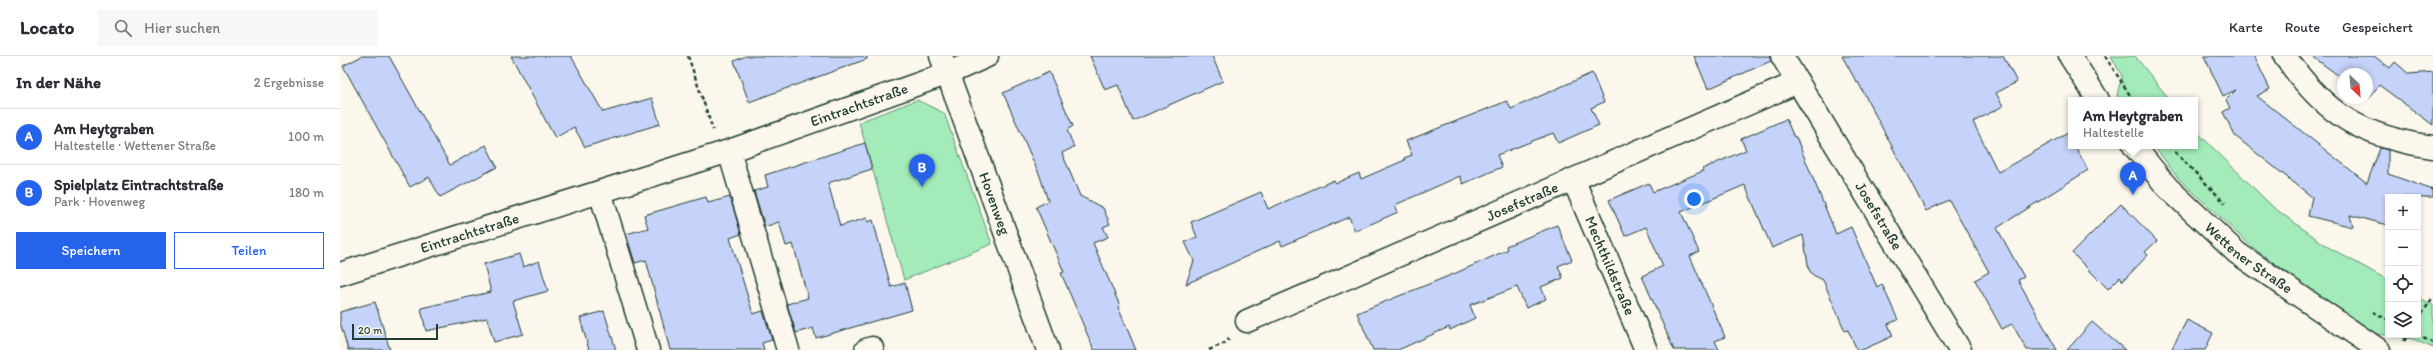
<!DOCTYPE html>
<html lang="de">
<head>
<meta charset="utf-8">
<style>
	body { margin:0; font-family:Itim,sans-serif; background:#f7f7f7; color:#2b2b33 }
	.controls { position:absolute; right:12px; bottom:12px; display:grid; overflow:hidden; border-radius:0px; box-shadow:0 2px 6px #0003 }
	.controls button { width:36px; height:36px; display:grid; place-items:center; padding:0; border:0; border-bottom:1px solid #e1e1e2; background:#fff; color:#2b2b33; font:20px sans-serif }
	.compass { position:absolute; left:1997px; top:12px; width:36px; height:36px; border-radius:50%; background:#fff; box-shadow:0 2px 6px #0003; rotate:154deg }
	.scale { position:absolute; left:12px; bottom:10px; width:86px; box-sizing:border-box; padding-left:4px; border:2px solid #1f3d34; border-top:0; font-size:11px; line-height:14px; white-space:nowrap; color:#1f3d34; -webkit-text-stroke:3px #fbf7ec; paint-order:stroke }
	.you { position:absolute; left:1354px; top:143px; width:14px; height:14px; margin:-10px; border:3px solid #fff; border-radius:50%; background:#1a73e8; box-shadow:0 0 0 6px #1a73e833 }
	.badge { display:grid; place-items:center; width:26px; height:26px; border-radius:50%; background:#2563eb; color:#fff; font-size:13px; font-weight:700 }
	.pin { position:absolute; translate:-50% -33px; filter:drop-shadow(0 1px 2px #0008) }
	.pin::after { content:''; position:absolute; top:21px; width:14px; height:12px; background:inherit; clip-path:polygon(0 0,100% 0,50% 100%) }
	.popup { position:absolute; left:1728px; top:41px; width:130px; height:52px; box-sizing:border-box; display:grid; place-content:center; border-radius:0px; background:#fff; filter:drop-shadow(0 1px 3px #0005); font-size:13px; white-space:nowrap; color:#7c7c81 }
	.popup b { font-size:15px; color:#2b2b33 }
	.popup::after { content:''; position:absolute; left:50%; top:100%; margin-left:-8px; border:8px solid transparent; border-top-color:#fff }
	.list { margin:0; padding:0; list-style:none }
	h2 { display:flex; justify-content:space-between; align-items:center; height:52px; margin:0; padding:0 16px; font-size:17px }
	h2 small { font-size:13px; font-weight:400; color:#7c7c81 }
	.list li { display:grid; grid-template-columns:26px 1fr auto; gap:12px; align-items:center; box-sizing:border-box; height:56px; padding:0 16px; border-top:1px solid #e1e1e2 }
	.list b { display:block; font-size:15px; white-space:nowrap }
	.list p { margin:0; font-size:13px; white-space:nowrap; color:#7c7c81 }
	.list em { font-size:13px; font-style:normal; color:#7c7c81 }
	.actions { display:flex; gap:8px; padding:12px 16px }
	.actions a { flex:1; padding:9px 0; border:1px solid #2563eb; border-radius:0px; text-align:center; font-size:14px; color:#2563eb }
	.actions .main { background:#2563eb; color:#fff }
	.icon { flex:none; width:22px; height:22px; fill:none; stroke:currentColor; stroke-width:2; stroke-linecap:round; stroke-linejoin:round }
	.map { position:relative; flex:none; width:2093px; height:294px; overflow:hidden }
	header { display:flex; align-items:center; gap:24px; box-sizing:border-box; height:56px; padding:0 20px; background:#fff; border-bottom:1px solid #e1e1e2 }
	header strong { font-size:19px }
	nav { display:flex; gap:22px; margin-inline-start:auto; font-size:14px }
	.search { width:280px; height:36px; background:#f7f7f7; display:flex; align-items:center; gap:10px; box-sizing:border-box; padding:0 14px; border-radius:0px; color:#7c7c81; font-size:15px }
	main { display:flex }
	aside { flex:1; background:#fff }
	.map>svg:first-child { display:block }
	.green { fill:#a3ebb9; stroke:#619476 }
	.building { fill:#c5d2f9; stroke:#1f3d34 }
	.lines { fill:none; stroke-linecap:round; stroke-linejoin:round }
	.street-casing { stroke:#1f3d34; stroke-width:25 }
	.secondary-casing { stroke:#1f3d34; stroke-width:25 }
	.path { stroke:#1f3d34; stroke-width:2.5; stroke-dasharray:4 3; stroke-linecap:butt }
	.street { stroke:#fbf7ec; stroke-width:22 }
	.secondary { stroke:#fbf7ec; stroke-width:22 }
	.labels { text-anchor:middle; stroke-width:3; stroke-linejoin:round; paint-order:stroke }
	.street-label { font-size:15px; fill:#1f3d34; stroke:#fbf7ec }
</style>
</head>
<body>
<header>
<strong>Locato</strong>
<div class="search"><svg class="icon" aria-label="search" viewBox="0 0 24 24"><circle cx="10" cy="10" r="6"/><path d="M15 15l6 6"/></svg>Hier suchen</div>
<nav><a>Karte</a><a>Route</a><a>Gespeichert</a></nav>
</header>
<main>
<aside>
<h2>In der Nähe<small>2 Ergebnisse</small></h2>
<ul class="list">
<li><span class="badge">A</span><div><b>Am Heytgraben</b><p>Haltestelle · Wettener Straße</p></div><em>100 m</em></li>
<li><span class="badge">B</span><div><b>Spielplatz Eintrachtstraße</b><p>Park · Hovenweg</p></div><em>180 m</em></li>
</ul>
<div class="actions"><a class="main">Speichern</a><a>Teilen</a></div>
</aside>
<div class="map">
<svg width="2093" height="294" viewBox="0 0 2093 294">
	<rect width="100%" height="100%" fill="#fbf7ec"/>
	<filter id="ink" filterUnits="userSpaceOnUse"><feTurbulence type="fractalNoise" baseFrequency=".025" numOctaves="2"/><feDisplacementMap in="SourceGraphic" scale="8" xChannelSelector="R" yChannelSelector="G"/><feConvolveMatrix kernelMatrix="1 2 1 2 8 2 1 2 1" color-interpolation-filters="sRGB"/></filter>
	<g filter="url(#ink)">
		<!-- green -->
		<g class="green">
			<polygon points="1771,0 1795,0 1830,44 1780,44 1777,39 1782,20"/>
			<polygon points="577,44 604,57 652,188 564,224 519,66"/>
			<polygon points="1855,74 1933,151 1988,191 2048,224 2048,279 2078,279 2078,241 2093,249 2093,292 2073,283 2031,277 1912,191 1838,122 1814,90 1855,90"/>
		</g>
		<!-- building -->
		<g class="building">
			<polygon points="22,0 49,0 110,109 146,89 157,111 100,141 89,121 70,131 3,10"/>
			<polygon points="171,0 231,0 263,56 312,42 320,68 245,91 234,71 215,82"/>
			<polygon points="406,0 527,0 527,3 409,46 394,5"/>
			<polygon points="750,0 872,0 883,25 793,65 778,29 765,34"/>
			<polygon points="1354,0 1430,0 1431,5 1368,33"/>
			<polygon points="1502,0 1663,0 1677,26 1656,37 1663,50 1633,66 1658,116 1728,77 1731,90 1735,90 1748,114 1657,172 1684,221 1678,224 1717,294 1687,294 1672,268 1662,273 1635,224 1649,216 1609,144 1586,155 1518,26 1517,27"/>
			<polygon points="1864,0 1914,0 1930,33 1917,40 2027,127 2040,92 2048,94 2048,118 2093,134 2093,141 2048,141 2048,169 2010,159 2013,171 1968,160 1972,141 1895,80 1883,56 1890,52 1886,44 1896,34 1883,40"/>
			<polygon points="1972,0 2034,0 2050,12 2055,6 2069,18 2093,16 2093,69 2039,29 2029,42 2027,41 2027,18 2003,18 2003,23"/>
			<polygon points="709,16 733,70 727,74 734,91 722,97 740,140 763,152 770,168 763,171 768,181 753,187 780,250 778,251 796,294 754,294 721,217 724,216 696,151 708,145 700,120 663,37"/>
			<polygon points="1252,17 1264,46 1251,52 1259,69 1218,87 1213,77 1157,99 1162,111 1123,128 1120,120 1055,149 1058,156 1015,175 1009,161 942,190 940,185 846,228 854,205 845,186 857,181 851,166 921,136 928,153 994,124 996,127 1019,117 1021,123 1065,104 1064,102 1072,99 1066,85 1167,45 1171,53"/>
			<polygon points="1446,63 1454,81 1456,81 1496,178 1511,171 1537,231 1542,228 1558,264 1548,268 1553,280 1522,294 1517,294 1508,274 1505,275 1483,224 1473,219 1469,214 1463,179 1432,192 1405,129 1341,156 1359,196 1350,200 1385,281 1375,285 1379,294 1334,294 1302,220 1323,210 1306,171 1285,180 1269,144 1309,127 1313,136 1363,115 1362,113 1406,94 1401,83"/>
			<polygon points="525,87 532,113 488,127 500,170 527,162 528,166 533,164 551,231 565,227 572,254 476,282 473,272 456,277 447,248 468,242 453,188 446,190 439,166 425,171 414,135 428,131 425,119"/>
			<polygon points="366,141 368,147 390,141 401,178 390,182 413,258 423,255 432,284 422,287 424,294 330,294 306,204 295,207 286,178 308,172 304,159"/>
			<polygon points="1781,148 1817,185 1805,196 1808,199 1783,225 1780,221 1768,233 1732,197"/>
			<polygon points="1217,169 1232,204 1218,210 1223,222 1201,231 1206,243 1186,252 1177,231 1130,249 1135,262 1110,274 1109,271 1058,294 1033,294 1017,257 1116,217 1167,194 1166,190"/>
			<polygon points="179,198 183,211 199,205 208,235 173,245 183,278 154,286 147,262 86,275 81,252 151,236 144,208"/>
			<polygon points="35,246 50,294 8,294 0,266 0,256"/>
			<polygon points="264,255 276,294 249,294 240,262"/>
			<polygon points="1847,264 1873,277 1865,294 1831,294"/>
			<polygon points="1752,266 1785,294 1727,294"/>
		</g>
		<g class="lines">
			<defs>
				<g id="street">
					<path id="s1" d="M 601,0 L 708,294"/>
					<path id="s2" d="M 1442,0 L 1620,294"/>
					<path d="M 1945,0 C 1985,59 2022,81 2093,91"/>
					<polyline points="389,95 448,294"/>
					<path id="s3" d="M 1234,125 L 1306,294"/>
					<polyline points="260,136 308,294"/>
					<path id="s4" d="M 0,218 L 389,95 L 609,17 L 647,0"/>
					<path id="s5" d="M 907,265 L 1458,26"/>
					<polyline points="526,294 532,292"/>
				</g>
				<g id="secondary">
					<polyline points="1730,0 1758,44"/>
					<path id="s6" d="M 1794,90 L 1827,131 L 1897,197 L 2039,294"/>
				</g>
			</defs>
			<!-- street casing -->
			<use href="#street" class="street-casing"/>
			<!-- secondary casing -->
			<use href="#secondary" class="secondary-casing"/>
			<!-- path -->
			<g class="path">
				<polyline points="348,0 373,74"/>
				<polyline points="1765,0 1793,44"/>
				<polyline points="1835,96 1885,147"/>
				<polyline points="2033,256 2048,264"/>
				<polyline points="2078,264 2093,241"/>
				<polyline points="2077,279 2093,287"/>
				<polyline points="2064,285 2068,279"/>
				<polyline points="869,294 885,287 889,283"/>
			</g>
			<!-- street -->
			<use href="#street" class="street"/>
			<!-- secondary -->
			<use href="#secondary" class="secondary"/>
		</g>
	</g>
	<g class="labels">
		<!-- street labels -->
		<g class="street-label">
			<text dy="5" stroke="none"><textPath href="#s4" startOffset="546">Eintrachtstraße</textPath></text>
			<text dy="5" stroke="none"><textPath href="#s1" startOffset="157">Hovenweg</textPath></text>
			<text dy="5" stroke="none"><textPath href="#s5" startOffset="300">Josefstraße</textPath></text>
			<text dy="5" stroke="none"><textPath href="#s2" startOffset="187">Josefstraße</textPath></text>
			<text dy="5" stroke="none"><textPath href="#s4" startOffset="136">Eintrachtstraße</textPath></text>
			<text dy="5" stroke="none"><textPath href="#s6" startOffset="161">Wettener Straße</textPath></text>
			<text dy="5" stroke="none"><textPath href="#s3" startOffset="92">Mechthildstraße</textPath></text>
		</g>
	</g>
</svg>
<div class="controls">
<button>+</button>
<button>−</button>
<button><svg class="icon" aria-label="locate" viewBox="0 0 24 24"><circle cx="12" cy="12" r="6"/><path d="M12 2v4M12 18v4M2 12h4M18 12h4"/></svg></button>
<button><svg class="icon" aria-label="layers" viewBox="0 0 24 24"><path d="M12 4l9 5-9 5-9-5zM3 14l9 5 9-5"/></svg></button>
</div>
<svg class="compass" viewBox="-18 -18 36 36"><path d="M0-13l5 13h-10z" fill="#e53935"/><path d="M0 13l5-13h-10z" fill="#7c7c81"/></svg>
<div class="scale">20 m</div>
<div class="you"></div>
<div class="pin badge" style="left:1793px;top:139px">A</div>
<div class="popup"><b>Am Heytgraben</b>Haltestelle</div>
<div class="pin badge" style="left:582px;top:131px">B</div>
</div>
</main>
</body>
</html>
